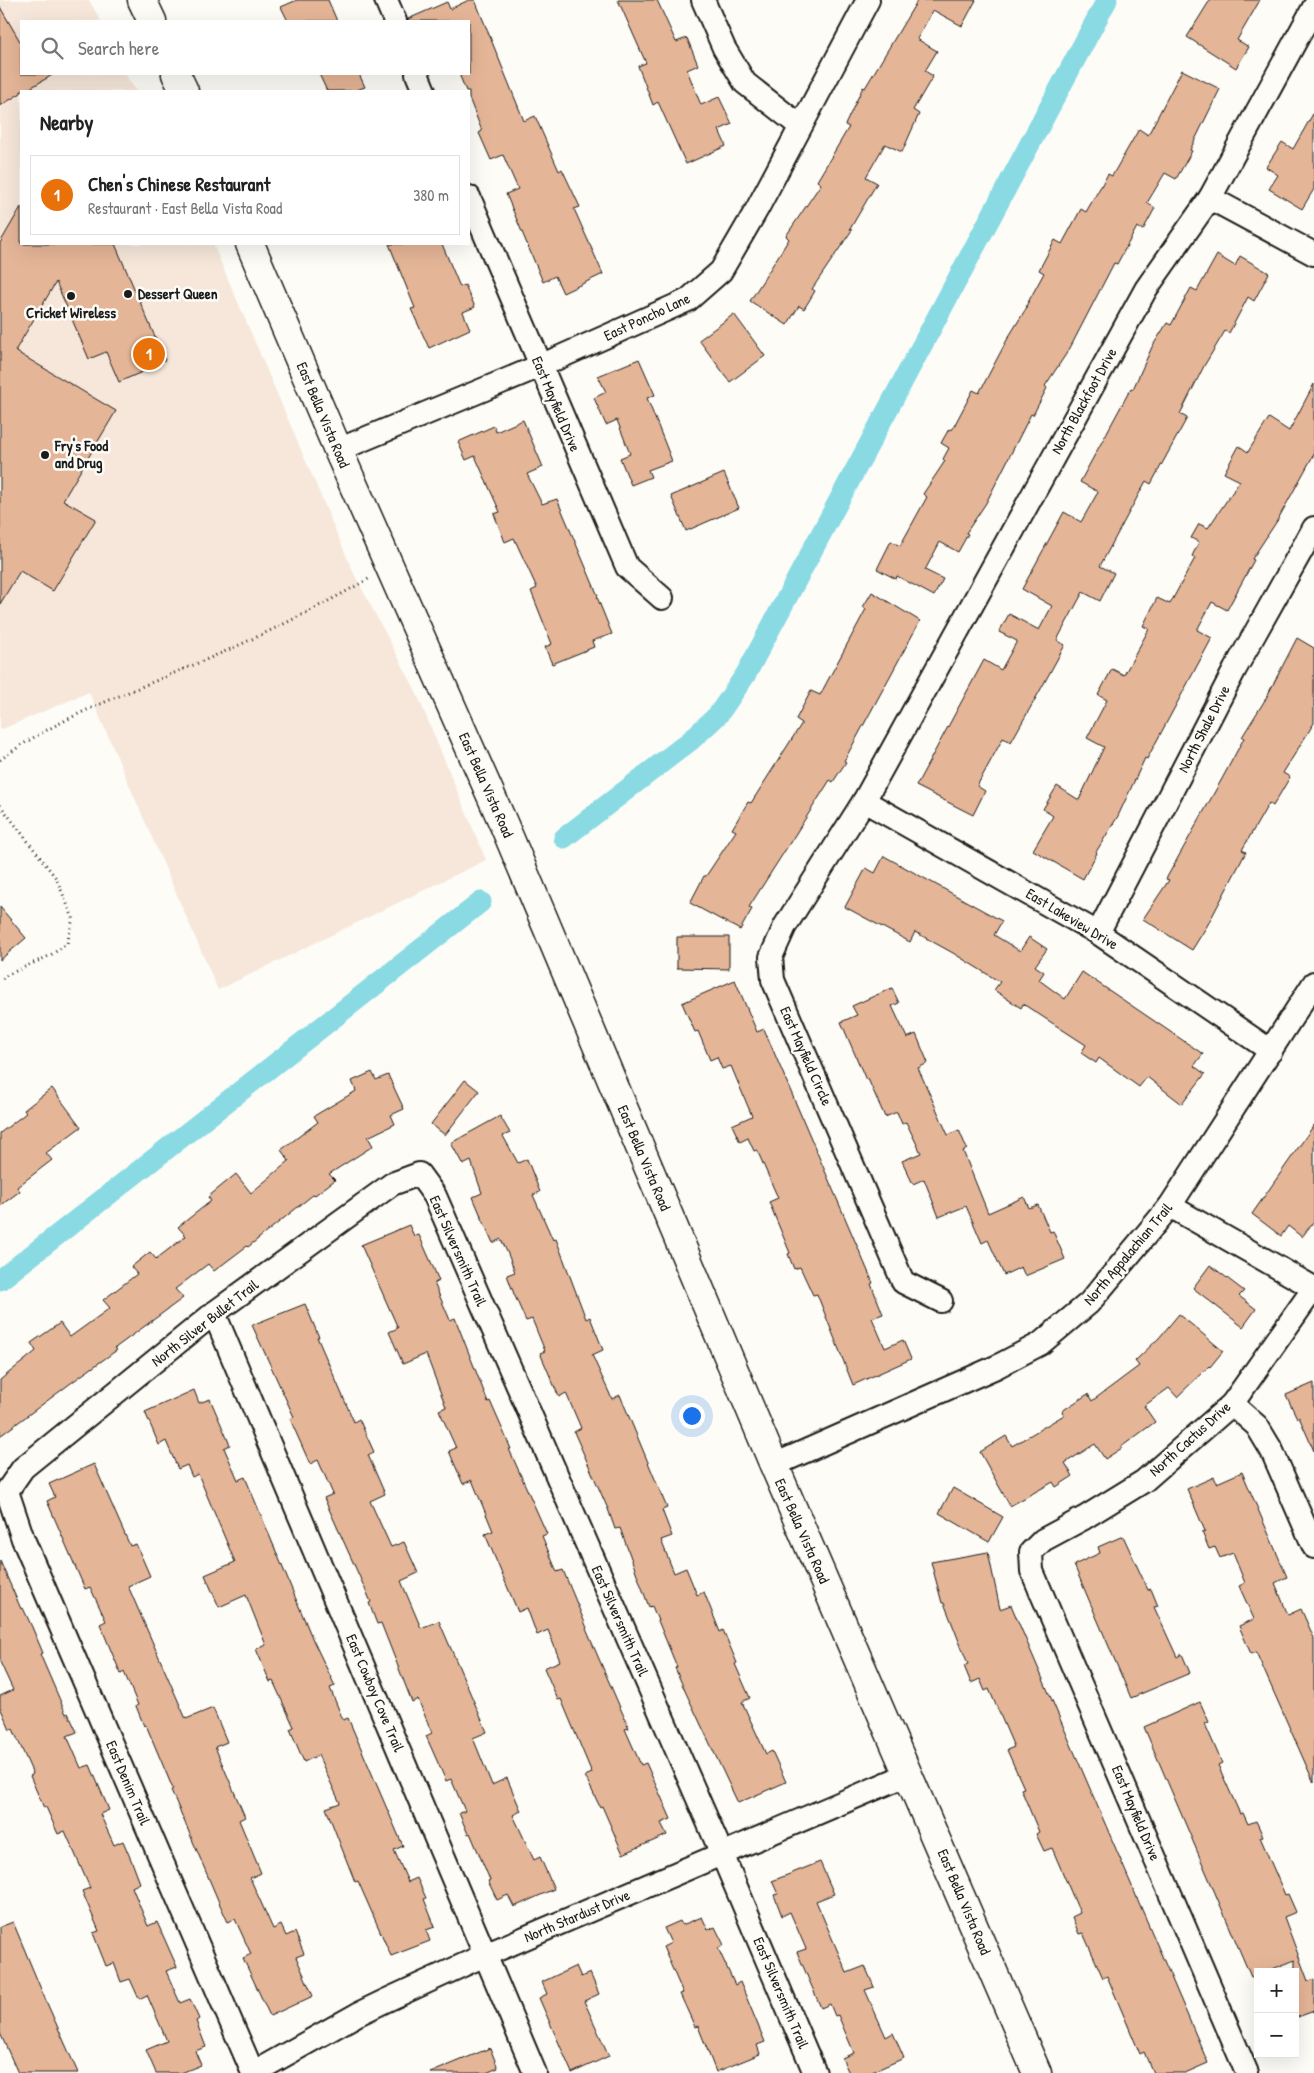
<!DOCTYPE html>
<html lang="en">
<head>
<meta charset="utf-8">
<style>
	body { margin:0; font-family:"Patrick Hand",sans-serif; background:#f2f2f2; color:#222 }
	.controls { position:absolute; right:15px; bottom:15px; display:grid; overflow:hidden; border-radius:0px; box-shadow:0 5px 20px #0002 }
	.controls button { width:45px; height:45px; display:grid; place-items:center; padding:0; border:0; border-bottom:1px solid #e0e0e0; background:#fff; color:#222; font:25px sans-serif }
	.you { position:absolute; left:691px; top:1415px; width:18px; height:18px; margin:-12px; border:4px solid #fff; border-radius:50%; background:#1a73e8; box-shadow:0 0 0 8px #1a73e833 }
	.badge { display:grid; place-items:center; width:32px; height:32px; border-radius:50%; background:#1a73e8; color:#fff; font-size:16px; font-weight:700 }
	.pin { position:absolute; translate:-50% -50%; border:2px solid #fff; box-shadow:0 1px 5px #0006 }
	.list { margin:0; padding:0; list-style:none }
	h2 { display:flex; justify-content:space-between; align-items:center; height:65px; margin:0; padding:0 20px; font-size:21px }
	h2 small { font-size:16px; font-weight:400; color:#767676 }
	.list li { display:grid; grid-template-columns:32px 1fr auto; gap:15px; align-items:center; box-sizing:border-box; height:80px; margin:0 10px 10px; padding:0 10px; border:1px solid #e0e0e0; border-radius:0px }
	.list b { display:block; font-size:19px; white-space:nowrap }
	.list p { margin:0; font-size:16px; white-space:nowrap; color:#767676 }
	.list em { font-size:16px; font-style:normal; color:#767676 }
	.icon { flex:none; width:28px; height:28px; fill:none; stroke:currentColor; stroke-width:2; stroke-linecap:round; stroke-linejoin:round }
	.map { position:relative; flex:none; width:1314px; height:2073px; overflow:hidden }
	.search { position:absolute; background:#fff; box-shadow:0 5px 20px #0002; left:20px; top:20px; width:450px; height:55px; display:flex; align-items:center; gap:12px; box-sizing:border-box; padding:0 18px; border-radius:0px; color:#767676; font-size:19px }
	.panel { position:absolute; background:#fff; box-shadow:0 5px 20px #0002; left:20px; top:90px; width:450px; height:155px; border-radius:0px }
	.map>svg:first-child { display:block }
	.built { fill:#f6e7da }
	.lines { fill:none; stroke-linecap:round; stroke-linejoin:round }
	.canal { stroke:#89dae3; stroke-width:21 }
	.building { fill:#e5b597; stroke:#1c1c1c }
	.minor-casing { stroke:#1c1c1c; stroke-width:26 }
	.tertiary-casing { stroke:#1c1c1c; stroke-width:31 }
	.path { stroke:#1c1c1c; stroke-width:3; stroke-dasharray:1 4; stroke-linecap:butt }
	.minor { stroke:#fdfcf7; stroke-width:22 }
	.tertiary { stroke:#fdfcf7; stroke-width:28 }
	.poi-dot { fill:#1c1c1c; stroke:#fdfcf7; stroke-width:2 }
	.labels { text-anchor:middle; stroke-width:5; stroke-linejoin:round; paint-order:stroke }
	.poi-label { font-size:15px; font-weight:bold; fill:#1c1c1c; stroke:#fdfcf7; text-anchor:start }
	.street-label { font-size:15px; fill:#1c1c1c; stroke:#fdfcf7 }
</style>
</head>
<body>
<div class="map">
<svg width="1314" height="2073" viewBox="0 0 1314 2073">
	<rect width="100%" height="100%" fill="#fdfcf7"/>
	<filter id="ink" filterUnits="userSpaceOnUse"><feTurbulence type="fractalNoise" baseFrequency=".02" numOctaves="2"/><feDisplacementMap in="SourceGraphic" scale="10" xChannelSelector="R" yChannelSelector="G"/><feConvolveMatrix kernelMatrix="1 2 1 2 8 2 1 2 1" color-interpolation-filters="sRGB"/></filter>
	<g filter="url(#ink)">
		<!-- built -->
		<polygon class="built" points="0,0 89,0 101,21 21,21 21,74 125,74 136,91 21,91 21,244 213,244 355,576 414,687 486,860 218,990 89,692 0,730"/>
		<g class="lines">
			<!-- canal -->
			<g class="canal">
				<polyline points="564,838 690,741 718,715 746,674 1107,0"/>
				<polyline points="0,1280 481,902"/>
			</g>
		</g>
		<!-- building -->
		<g class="building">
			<polygon points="297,0 328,0 337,21 288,21 281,7"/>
			<polygon points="469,0 475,0 524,121 535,116 559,171 562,169 580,207 574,209 603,274 563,293 555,276 543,282 506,194 518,189 503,155 491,160 479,133 482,131 469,98 469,91 466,91 459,74 469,74 469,21 408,21 408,19 447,2 450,9"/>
			<polygon points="618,0 657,0 676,42 687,38 698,65 687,70 701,105 719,97 732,124 719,130 726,146 686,164 658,102 653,105 638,66 646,63"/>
			<polygon points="916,0 976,0 962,26 933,10 917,39 937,51 925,71 933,76 913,110 919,114 902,152 885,144 866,177 877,183 850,229 852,230 812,289 815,291 804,309 799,306 787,325 750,301 789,239 786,236 821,184 817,181 849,127 845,125 863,87 865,88 917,1"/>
			<polygon points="1210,0 1260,0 1237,40 1249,47 1236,68 1187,37"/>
			<polygon points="0,7 21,43 21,74 54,74 25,91 21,91 21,93 0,106"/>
			<polygon points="1182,70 1220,89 1190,150 1192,151 1176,179 1165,173 1147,203 1155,208 1143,230 1137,227 1117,264 1114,263 1070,348 1045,386 1047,388 1033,415 1031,414 986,503 966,533 968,534 958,552 940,542 925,570 943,579 934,596 897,576 896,579 877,569 891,541 900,546 927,497 923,494 945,461 943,459 949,448 941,443 949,429 952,430 973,390 979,393 1008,338 1027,307 1026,306 1044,273 1039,270 1055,240 1062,244 1081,209 1086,212 1108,174 1112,176 1139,129 1148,135"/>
			<polygon points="319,74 359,74 365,87 354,91 327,91"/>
			<polygon points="1314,112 1314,189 1302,209 1269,189 1278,175 1266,167 1282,142 1293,149"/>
			<polygon points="21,207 21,244 115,244 165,360 155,364 156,366 119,382 106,352 89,359 56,282 15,351 116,411 63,500 96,519 53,591 20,571 0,604 0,243"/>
			<polygon points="389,244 442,244 460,287 465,285 475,307 463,312 470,329 429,348 411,309 415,308"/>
			<polygon points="1217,255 1235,266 1240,256 1269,273 1254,301 1248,297 1229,333 1225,331 1204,366 1180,414 1187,418 1151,484 1146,481 1100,566 1114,573 1100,601 1083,592 1057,640 1065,645 1042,687 1011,742 1003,738 977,786 985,791 973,815 916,786 984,660 1001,670 1017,641 999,632 1009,614 1039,630 1052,606 1022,589 1064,512 1081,522 1098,492 1080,482 1131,388 1133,389 1152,347 1167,323 1171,325 1191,288 1197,291"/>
			<polygon points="734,314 765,356 730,382 699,340"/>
			<polygon points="639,359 655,395 647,398 672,461 648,470 651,477 631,485 620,458 630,454 617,420 606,425 594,398 606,392 598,376"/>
			<polygon points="1314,384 1314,454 1277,521 1252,559 1254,560 1227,610 1212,602 1197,630 1212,638 1147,759 1145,758 1118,816 1096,852 1097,853 1083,879 1033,850 1053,816 1043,809 1057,786 1079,800 1104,747 1087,738 1107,700 1098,695 1112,669 1124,675 1149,629 1143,626 1157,598 1170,604 1195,558 1192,556 1199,542 1191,538 1199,524 1208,528 1240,481 1224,473 1239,446 1248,452 1269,418 1289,431"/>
			<polygon points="523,420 543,467 527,474 542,504 557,499 598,596 597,597 612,634 592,641 594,647 552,664 545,647 552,644 531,591 537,588 514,538 505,542 494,514 500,512 475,456 466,460 458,442 494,426 496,432"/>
			<polygon points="724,473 739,508 686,531 671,496"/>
			<polygon points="872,592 920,621 844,761 846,762 833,782 830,780 749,907 752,909 740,930 690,903 704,876 706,876 736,831 732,829 748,802 751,803 802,723 796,719 811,691 820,695 866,609 863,607"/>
			<polygon points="1297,638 1314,648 1314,723 1283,773 1290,777 1273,806 1269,803 1242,850 1246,852 1207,926 1192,950 1143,919 1169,880 1166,879 1223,777 1244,738 1242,737 1265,700"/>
			<polygon points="884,856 1002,921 994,935 1020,951 1029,937 1047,949 1035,966 1044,972 1039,980 1065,999 1082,972 1203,1054 1194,1066 1205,1074 1182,1104 1147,1077 1139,1087 1099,1058 1096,1063 1081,1053 1086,1045 1023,1004 1021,1008 994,990 1000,982 953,953 915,932 910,942 845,907 866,868 875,873"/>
			<polygon points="0,907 26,938 0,960"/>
			<polygon points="677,937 729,937 729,969 677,968"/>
			<polygon points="735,980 757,1032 764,1029 873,1283 871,1284 883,1314 872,1318 885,1348 903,1340 911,1359 853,1385 817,1294 813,1295 800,1267 794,1269 788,1254 790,1253 769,1202 778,1198 757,1150 754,1151 748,1138 740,1142 732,1125 752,1116 731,1066 722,1069 717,1057 710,1060 698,1031 695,1032 682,1003"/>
			<polygon points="892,988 899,1003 892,1006 907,1038 916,1034 928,1063 918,1068 948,1135 959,1130 967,1149 963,1151 988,1213 1024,1197 1029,1208 1038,1205 1050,1232 1053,1231 1065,1259 1025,1276 1021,1267 1004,1275 988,1240 982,1243 966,1206 939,1217 924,1179 913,1184 902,1161 921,1153 906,1122 902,1124 897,1112 885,1117 868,1079 866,1080 841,1022 857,1015 852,1006"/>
			<polygon points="372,1072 376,1080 388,1075 404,1109 391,1115 395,1124 368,1137 373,1146 329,1174 335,1180 315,1195 314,1194 248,1247 247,1246 214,1271 208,1264 175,1289 183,1298 115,1348 117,1350 75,1380 0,1436 0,1380 36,1351 31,1343 60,1323 70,1337 110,1308 103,1300 137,1274 131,1267 150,1252 156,1259 186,1236 178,1227 211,1201 208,1197 236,1174 251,1193 289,1161 281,1150 318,1122 314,1116 356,1091 352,1081"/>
			<polygon points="465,1080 479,1091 445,1135 431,1124"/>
			<polygon points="52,1088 81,1127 46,1153 52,1160 17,1187 20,1191 0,1206 0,1133 26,1113 24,1110"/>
			<polygon points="500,1116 510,1133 503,1136 518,1163 527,1159 540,1192 533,1195 553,1240 556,1239 586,1319 590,1317 603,1350 592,1355 612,1399 620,1395 667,1508 662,1510 672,1536 661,1540 674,1573 686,1568 697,1595 704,1592 720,1632 723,1630 737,1663 735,1664 750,1698 742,1702 766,1754 772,1751 786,1782 738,1803 686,1693 675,1668 677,1667 652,1606 649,1607 620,1528 615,1529 608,1509 574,1432 581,1428 566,1393 559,1397 540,1353 545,1351 532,1319 526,1321 514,1294 507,1275 515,1272 508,1254 501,1239 493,1243 481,1216 473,1197 482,1193 471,1161 463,1165 451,1143"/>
			<polygon points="1314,1125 1314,1221 1302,1237 1288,1226 1281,1236 1252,1214"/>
			<polygon points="409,1225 414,1236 419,1235 431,1262 439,1281 434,1283 450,1320 455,1318 488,1402 490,1401 501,1426 511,1449 509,1449 547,1534 542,1536 557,1572 563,1570 587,1628 586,1629 629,1728 625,1729 641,1765 646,1763 671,1819 661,1823 667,1835 623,1854 602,1806 600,1807 585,1776 592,1773 561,1699 558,1700 544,1668 560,1661 548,1630 537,1635 527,1608 518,1612 485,1534 493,1531 472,1480 463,1484 449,1451 456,1448 439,1410 446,1407 426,1354 403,1364 389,1332 398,1328 361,1245"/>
			<polygon points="1210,1265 1244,1291 1239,1296 1256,1309 1243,1327 1193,1288"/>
			<polygon points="305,1304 319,1337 317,1337 354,1422 359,1419 374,1452 368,1455 385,1494 370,1501 391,1547 404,1542 418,1573 401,1581 421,1628 439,1621 487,1732 473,1738 492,1785 507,1778 521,1811 513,1815 534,1860 540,1857 554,1889 514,1907 508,1895 497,1900 488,1881 490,1880 470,1833 468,1834 459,1813 465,1811 451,1779 446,1781 426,1736 432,1733 418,1699 412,1702 381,1623 377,1624 369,1603 371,1602 324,1498 333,1494 318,1460 310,1464 290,1419 294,1417 252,1325"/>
			<polygon points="1179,1314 1223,1351 1210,1367 1209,1366 1177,1397 1169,1388 1144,1406 1155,1422 1121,1447 1122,1448 1105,1459 1095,1444 1065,1463 1073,1476 1056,1487 1053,1482 1010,1506 980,1452 1006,1436 1012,1446 1064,1415 1062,1411 1088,1394 1092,1401 1139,1366 1135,1361 1159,1338"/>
			<polygon points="1314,1383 1314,1451 1299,1417 1297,1418 1286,1395"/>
			<polygon points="194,1390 199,1403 210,1399 230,1445 224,1448 238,1480 245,1477 313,1640 335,1686 330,1688 343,1720 348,1718 403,1846 394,1850 408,1882 417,1878 426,1898 424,1899 435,1927 426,1930 430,1941 391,1956 358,1881 355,1882 326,1808 340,1803 318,1755 304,1762 290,1729 294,1727 273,1681 270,1682 256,1649 266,1645 246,1595 219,1607 205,1575 235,1562 198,1474 192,1477 187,1465 178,1469 166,1441 159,1445 145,1412"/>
			<polygon points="94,1464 130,1546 136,1544 150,1576 128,1586 186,1719 213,1708 227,1742 215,1747 245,1817 239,1820 261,1873 250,1878 273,1929 281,1925 286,1936 295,1932 304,1954 296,1957 313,1996 270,2016 243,1958 251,1954 235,1919 228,1922 221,1907 171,1790 173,1789 146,1725 144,1726 136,1706 138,1705 124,1672 121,1674 112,1653 100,1624 106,1621 90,1587 85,1589 47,1501 55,1497 49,1484"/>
			<polygon points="1242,1472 1287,1577 1275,1583 1288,1615 1301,1609 1314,1638 1314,1783 1256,1652 1251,1654 1239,1626 1254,1619 1239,1586 1245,1583 1233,1553 1220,1558 1215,1547 1209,1549 1202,1532 1205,1531 1187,1489 1214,1477 1217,1483"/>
			<polygon points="953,1488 1003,1517 989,1542 939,1513"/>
			<polygon points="1123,1536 1148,1590 1151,1589 1158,1606 1154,1607 1177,1657 1182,1654 1190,1673 1131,1698 1074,1565 1100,1553 1098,1547"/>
			<polygon points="988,1552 1000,1609 1011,1605 1208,2063 1185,2073 1153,2073 1144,2052 1140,2054 1107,1976 1103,1978 1083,1933 1079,1934 1072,1917 1080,1913 1052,1848 1044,1851 1036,1834 1039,1832 1021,1789 1024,1788 1007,1750 1014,1747 989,1689 985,1691 980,1679 971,1683 964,1666 968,1664 944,1603 942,1603 931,1562"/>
			<polygon points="0,1561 21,1609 23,1608 32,1627 43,1653 40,1654 66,1714 68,1713 77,1732 67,1736 81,1768 90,1765 109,1810 100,1814 114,1845 123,1841 132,1862 140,1883 132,1887 148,1926 157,1922 177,1967 166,1971 180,2003 190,1999 199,2019 196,2021 206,2047 195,2051 201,2065 181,2073 156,2073 146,2050 167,2041 147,1995 139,1999 130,1979 121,1982 114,1963 106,1966 93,1933 99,1931 82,1891 90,1888 65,1831 58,1834 46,1807 44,1808 30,1776 33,1774 13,1729 10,1730 0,1707 0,1696 13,1690 0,1662"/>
			<polygon points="1200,1702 1209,1722 1205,1724 1222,1763 1218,1765 1240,1814 1243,1813 1248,1824 1256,1821 1263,1836 1260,1837 1285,1895 1288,1894 1296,1912 1284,1917 1308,1981 1314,1979 1314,2011 1295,2018 1295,1960 1265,1972 1258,1972 1258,1975 1251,1977 1144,1727"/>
			<polygon points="820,1862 834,1894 816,1901 847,1973 865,1966 874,1987 865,1990 886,2037 893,2033 904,2058 870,2073 849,2073 842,2058 854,2053 838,2015 835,2016 830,2004 821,2008 797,1952 806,1949 790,1912 782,1916 774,1895 778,1894 772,1881"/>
			<polygon points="702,1917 708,1930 715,1927 724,1945 718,1948 735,1985 740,1982 765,2042 757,2045 760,2054 716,2072 698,2026 695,2027 680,1994 683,1993 663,1947 671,1943 664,1928 680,1921 682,1925"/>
			<polygon points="13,1922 43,1994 78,2073 18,2073 0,2033 0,1927"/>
			<polygon points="576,1966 581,1977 590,1973 599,1994 584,2001 609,2056 572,2073 539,1998 547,1994 542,1982"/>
			<polygon points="490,2048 498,2068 486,2073 430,2073"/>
		</g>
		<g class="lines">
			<defs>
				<g id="minor">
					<polyline points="386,0 395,21"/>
					<polyline points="703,0 724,48 745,83 800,126"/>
					<polyline points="417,74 424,91"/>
					<polyline points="469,197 627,567 662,598"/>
					<polyline points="1210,198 1314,254"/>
					<polyline points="338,450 540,366 688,300 721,271 757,209 868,0"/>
					<polyline points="864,801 1098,933 1271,1051"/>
					<polyline points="1098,933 1235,669 1314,528"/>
					<polyline points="1170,1206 1314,1288"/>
					<polyline points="941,1301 903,1282 773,980 771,957 785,926 864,801 1146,289 1210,198 1314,7"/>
					<polyline points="214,1313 535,2073"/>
					<polyline points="1232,1404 1257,1426 1272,1451 1314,1547"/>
					<polyline points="774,1465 996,1367 1040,1344 1089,1303 1170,1206 1314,983"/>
					<polyline points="253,2073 23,1539 7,1491 23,1468 214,1313 392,1184 419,1174 435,1196 722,1854 815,2073"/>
					<polyline points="253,2073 358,2014 387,2000 485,1955 909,1774"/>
					<polyline points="1247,2073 1032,1571 1031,1552 1043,1540 1084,1518 1144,1481 1232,1404 1314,1288"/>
				</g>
				<g id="tertiary">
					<polyline points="142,0 152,21"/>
					<polyline points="176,74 184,91"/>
					<polyline points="250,244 338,450 504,825 774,1465 1037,2073"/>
				</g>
			</defs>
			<!-- minor casing -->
			<use href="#minor" class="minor-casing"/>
			<!-- tertiary casing -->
			<use href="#tertiary" class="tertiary-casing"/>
			<!-- path -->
			<g class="path">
				<path d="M 0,760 C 53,720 118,697 179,671 C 245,644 309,613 370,578"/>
				<polyline points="0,805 56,878 73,918 67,944 49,956 7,975 0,981"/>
			</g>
			<!-- minor -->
			<use href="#minor" class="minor"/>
			<!-- tertiary -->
			<use href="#tertiary" class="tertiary"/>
		</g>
	</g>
	<!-- markers -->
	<g class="poi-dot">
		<circle cx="128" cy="294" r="5"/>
		<circle cx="71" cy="296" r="5"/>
		<circle cx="45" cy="455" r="5"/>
	</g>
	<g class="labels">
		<!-- poi labels -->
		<g class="poi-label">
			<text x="138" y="299">Dessert Queen</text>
			<text x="71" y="318" text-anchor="middle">Cricket Wireless</text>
			<text x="55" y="451">Fry's Food<tspan x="55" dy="17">and Drug</tspan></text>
		</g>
		<!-- street labels -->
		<g class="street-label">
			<text transform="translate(647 317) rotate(-25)" y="5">East Poncho Lane</text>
			<text transform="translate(1084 401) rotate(-61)" y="5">North Blackfoot Drive</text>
			<text transform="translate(556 404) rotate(67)" y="5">East Mayfield Drive</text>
			<text transform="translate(323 415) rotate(67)" y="5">East Bella Vista Road</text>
			<text transform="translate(1204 729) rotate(-63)" y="5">North Shale Drive</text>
			<text transform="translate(486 785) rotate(66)" y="5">East Bella Vista Road</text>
			<text transform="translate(1072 919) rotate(31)" y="5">East Lakeview Drive</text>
			<text transform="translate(806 1056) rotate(66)" y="5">East Mayfield Circle</text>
			<text transform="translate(644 1158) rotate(67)" y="5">East Bella Vista Road</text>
			<text transform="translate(458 1251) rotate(66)" y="5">East Silversmith Trail</text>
			<text transform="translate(1128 1254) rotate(-50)" y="5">North Appalachian Trail</text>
			<text transform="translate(205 1323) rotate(-38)" y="5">North Silver Bullet Trail</text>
			<text transform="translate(1190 1439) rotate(-42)" y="5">North Cactus Drive</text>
			<text transform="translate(802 1531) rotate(66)" y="5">East Bella Vista Road</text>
			<text transform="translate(620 1621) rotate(66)" y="5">East Silversmith Trail</text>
			<text transform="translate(375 1693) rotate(67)" y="5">East Cowboy Cove Trail</text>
			<text transform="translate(128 1783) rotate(67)" y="5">East Denim Trail</text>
			<text transform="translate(1136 1813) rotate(67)" y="5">East Mayfield Drive</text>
			<text transform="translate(964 1902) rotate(67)" y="5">East Bella Vista Road</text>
			<text transform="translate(577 1916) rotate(-23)" y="5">North Stardust Drive</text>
			<text transform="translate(781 1993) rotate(67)" y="5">East Silversmith Trail</text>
		</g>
	</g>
</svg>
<div class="controls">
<button>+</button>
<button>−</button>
</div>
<div class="you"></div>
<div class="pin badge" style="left:149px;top:354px;background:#e8710a">1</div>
<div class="search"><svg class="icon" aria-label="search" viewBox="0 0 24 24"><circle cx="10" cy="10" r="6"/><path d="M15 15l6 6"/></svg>Search here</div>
<section class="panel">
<h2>Nearby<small></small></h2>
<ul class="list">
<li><span class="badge" style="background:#e8710a">1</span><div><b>Chen's Chinese Restaurant</b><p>Restaurant · East Bella Vista Road</p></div><em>380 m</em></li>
</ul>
</section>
</div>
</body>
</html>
